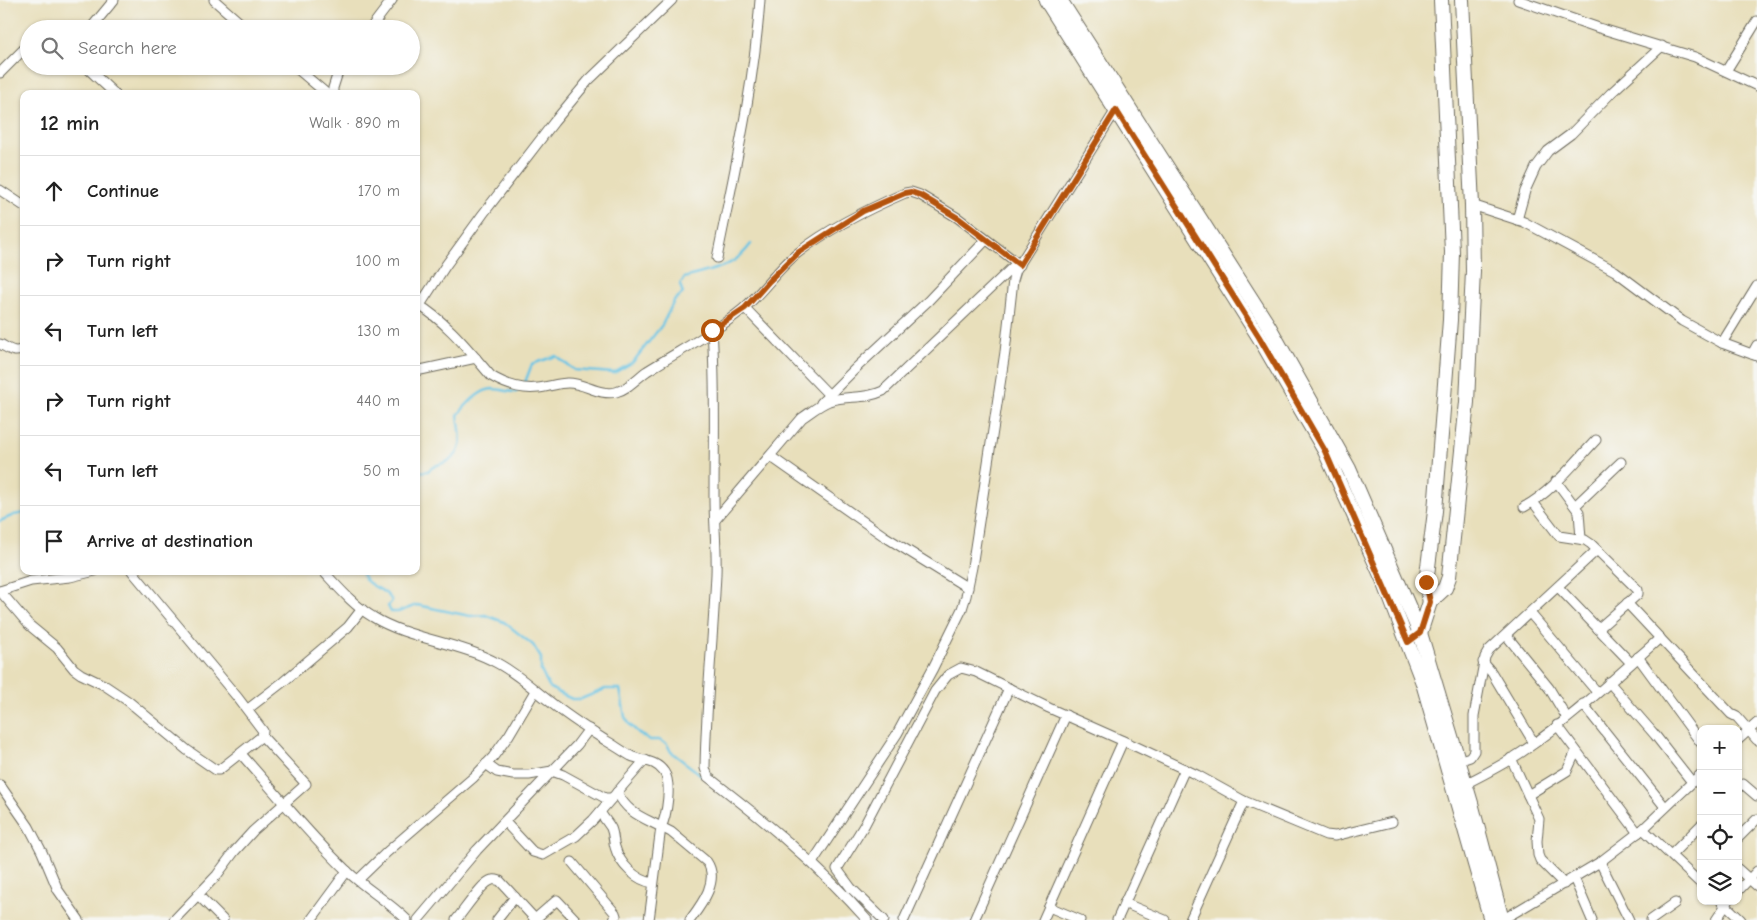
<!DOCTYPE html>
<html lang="en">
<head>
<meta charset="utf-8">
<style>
	body { margin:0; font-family:"Comic Neue",sans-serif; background:#f6f6f6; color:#222 }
	.controls { position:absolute; right:15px; bottom:15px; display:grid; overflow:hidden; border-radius:10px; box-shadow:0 1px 4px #0004 }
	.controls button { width:45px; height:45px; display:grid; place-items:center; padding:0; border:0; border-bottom:1px solid #e0e0e0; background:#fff; color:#222; font:25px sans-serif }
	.stop { position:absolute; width:15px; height:15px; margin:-11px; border:4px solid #b45309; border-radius:50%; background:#fff }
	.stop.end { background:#b45309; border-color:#fff; box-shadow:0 1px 5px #0008 }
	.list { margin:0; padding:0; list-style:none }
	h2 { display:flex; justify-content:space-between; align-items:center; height:65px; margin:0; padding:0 20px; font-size:21px }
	h2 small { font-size:16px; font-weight:400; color:#767676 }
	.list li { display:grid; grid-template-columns:32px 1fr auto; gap:15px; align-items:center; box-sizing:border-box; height:70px; padding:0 20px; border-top:1px solid #e0e0e0 }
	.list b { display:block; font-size:19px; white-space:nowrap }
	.list em { font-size:16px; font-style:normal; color:#767676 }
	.icon { flex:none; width:28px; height:28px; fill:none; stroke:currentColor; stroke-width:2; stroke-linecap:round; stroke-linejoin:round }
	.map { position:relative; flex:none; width:1757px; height:920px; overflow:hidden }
	.search { position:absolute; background:#fff; box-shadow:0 1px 4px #0004; left:20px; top:20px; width:400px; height:55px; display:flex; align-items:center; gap:12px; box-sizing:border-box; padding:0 18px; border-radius:28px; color:#767676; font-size:19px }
	.panel { position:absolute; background:#fff; box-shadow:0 1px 4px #0004; left:20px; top:90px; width:400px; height:485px; border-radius:10px }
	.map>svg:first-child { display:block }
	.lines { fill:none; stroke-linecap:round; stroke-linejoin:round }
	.stream { stroke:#67c4e5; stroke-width:2.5 }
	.street-casing { stroke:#6d6a5d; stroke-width:11 }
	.primary-casing { stroke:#6d6a5d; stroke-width:16 }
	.street { stroke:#fff; stroke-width:9 }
	.primary { stroke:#fff; stroke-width:14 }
	.route { stroke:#b45309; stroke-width:6 }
</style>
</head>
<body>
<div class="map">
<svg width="1757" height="920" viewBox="0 0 1757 920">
	<rect width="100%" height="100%" fill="#f6f6f2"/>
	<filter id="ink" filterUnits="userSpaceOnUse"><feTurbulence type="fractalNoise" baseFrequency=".02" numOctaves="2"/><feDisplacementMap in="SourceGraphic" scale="10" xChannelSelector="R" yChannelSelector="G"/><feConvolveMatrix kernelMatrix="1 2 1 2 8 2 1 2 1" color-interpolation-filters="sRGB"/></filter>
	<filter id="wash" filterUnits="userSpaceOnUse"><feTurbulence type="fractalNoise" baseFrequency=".0096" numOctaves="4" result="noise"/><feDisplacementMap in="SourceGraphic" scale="20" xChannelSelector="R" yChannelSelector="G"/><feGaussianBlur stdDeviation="1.12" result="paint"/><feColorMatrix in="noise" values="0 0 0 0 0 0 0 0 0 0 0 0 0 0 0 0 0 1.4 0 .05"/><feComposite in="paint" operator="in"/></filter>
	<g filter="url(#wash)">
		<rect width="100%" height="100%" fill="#e8dfbb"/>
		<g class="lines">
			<!-- stream -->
			<g class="stream">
				<path d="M 524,385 L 532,364 L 556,356 L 574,370 L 614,373 L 633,362 L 662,325 L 674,301 L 683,293 L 680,285 L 684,278 C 712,269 732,270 751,244"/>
				<path d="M 416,472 L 428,471 C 434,465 438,465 446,462 C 467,453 460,433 458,415 C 465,406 479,390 492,389 C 500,389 508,392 516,392 L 518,390"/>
				<polyline points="0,521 14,515 24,513"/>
				<path d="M 362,571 C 364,588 386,587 392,601 L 388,606 L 391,612 L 398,612 L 417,605 L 470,616 L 485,615 L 504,622 L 533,645 L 541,658 L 541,671 L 549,687 L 559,693 L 572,699 L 581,699 L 605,689 L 620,689 L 625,717 L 630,725 L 641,735 L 650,740 L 659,740 L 667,744 L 671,752 L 704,777"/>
				<polyline points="800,858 860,920"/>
			</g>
		</g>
	</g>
	<g filter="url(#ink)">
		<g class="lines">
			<defs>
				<g id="street">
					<polyline points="214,0 247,29"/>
					<polyline points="1518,0 1599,28 1695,57 1757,86"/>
					<polyline points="90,29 114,0"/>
					<polyline points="370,29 392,0"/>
					<polyline points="85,66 115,94"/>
					<polyline points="294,66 327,94"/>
					<polyline points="1726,71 1757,21"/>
					<polyline points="0,73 29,44"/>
					<polyline points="333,94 333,88 340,66"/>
					<polyline points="0,190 24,206"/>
					<polyline points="1472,205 1524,222 1615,271 1682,321 1722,343 1757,356"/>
					<polyline points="1517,220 1525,191 1536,167 1548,151 1571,134 1611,93 1662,46"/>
					<path d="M 717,258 C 734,173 754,87 760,0"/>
					<path d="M 416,303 C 448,323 467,348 491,376 C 506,385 521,390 538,388 C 548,387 558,383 568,383 C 585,383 599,396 616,392 C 628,389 637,378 647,371 C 679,351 714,333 743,309 C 763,292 778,268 799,252 C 831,227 868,209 905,193 L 911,192 L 920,195 L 958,218 L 1020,265"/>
					<polyline points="420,305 446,265 483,214 554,122 588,81 672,0"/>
					<polyline points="745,308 829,395"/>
					<path d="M 712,330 C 716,386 714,442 714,498 C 714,523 717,549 716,574 C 713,639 706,703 705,768 L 708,777 C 765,821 820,866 867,920"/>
					<polyline points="1722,343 1757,286"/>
					<path d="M 0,344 C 8,348 15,355 24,348"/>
					<polyline points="1752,354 1757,345"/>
					<polyline points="416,371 476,358"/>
					<polyline points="821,403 857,367 928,301 986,240"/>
					<polyline points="770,456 884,536 968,588"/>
					<polyline points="1556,481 1579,512 1581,539"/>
					<polyline points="1533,502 1559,536 1585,540 1591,544 1638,590 1638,594 1598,629"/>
					<polyline points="1575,506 1621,462"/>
					<path d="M 1524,507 C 1551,493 1575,462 1596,440"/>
					<path d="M 716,519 L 802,418 C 811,412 819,405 829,401 C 848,395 864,400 883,391 L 1017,263"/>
					<path d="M 323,571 C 338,587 354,606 373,617 C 408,639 459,642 497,663 C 516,673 532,688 549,701 C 566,715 586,728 605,740 C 614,745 622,751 631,756 C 642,761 656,760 664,772 C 672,783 667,815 661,827 L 671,832 L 707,862 C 720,881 701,905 690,920"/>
					<polyline points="1558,587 1631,663"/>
					<polyline points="0,591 29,625 57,648 74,669 81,674 104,685 128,701 187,750 216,770 219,770 262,736 263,731 238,698 132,571"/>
					<polyline points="0,591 31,581 70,577 95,571"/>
					<polyline points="1627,603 1731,714 1737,717 1757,740"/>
					<polyline points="1530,613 1597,692"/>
					<polyline points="1506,635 1549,688 1567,718"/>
					<polyline points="1638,657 1701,743"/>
					<polyline points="1483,662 1492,673 1534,743"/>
					<polyline points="1609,682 1655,735 1692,782"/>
					<polyline points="1583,704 1665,807"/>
					<polyline points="248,709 283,682 348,627 362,609"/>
					<polyline points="1557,725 1638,833"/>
					<polyline points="1738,740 1757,723"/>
					<path d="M 241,754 C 276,793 309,835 347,871 C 366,889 389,902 407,920"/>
					<polyline points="1511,758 1539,819 1537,841 1538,855 1540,860 1564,884"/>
					<polyline points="1458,761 1470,757 1474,751 1474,716 1485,657 1489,650 1597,550"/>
					<polyline points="486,764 497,772 513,775 529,775 552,771 563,775 605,798 612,798"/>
					<path d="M 1465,784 C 1485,774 1504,764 1522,752 C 1571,719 1616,677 1660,638"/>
					<polyline points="0,785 29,827 42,852 58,890 79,920"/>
					<polyline points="1738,787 1743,784 1757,796"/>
					<path d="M 617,792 C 627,813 642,817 661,827 L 649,920"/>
					<polyline points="1528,795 1567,771 1576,751"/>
					<path d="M 600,812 C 603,817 608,823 611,828 C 614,835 613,841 615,847 C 620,865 636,880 653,883"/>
					<polyline points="505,822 533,852 543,855 576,836 593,820 645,760"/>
					<polyline points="1643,829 1701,884"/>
					<polyline points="1738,838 1757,819"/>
					<polyline points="1671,855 1701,825"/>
					<polyline points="572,862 615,913 616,916 614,920"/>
					<polyline points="1600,862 1629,920"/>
					<polyline points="812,863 897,734 933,668 962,609 966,596 972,567 1005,352 1013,280 1016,270 1116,110"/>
					<polyline points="1738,869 1757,886"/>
					<polyline points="1574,878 1592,920"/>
					<polyline points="358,880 387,852 474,777 493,757 509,735 535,691"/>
					<polyline points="1738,891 1757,871"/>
					<polyline points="198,895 223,920"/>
					<polyline points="1721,901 1741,920"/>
					<polyline points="1124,903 1165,920"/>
					<polyline points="1049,907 1080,920"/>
					<polyline points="174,920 217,875 234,852 253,831 306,784 262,736"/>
					<polyline points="311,920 347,871"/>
					<polyline points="418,920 477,850 577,745 589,729"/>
					<path d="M 456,920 C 464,911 482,882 492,880 C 496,879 497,880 500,881 L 536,920"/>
					<polyline points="497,920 515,897"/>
					<polyline points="534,920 557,900 576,920"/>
					<polyline points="884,920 851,888 837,869 865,824 935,691 948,675 961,668 976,672 1049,708 1137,747 1197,775 1244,801 1326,835 1335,836 1392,822"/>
					<polyline points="904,920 1009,688"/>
					<polyline points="974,920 1066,715"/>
					<polyline points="1043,920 1123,741"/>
					<polyline points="1117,920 1185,769"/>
					<polyline points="1190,920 1244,801"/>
					<polyline points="1502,920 1600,862 1643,829 1701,774"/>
					<polyline points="1651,920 1675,903"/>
					<polyline points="1716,920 1728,902"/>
				</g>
				<g id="primary">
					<polyline points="1046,0 1259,337 1325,451 1385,584 1423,683 1491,920"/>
					<polyline points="1060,0 1268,325 1349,469 1420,633 1471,803 1502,920"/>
					<polyline points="1430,602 1426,583 1435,511 1450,320 1452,252 1441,0"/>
					<polyline points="1417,635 1420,633 1430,602 1445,588 1449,577 1467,402 1473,271 1472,205 1462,0"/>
				</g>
			</defs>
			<!-- street casing -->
			<use href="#street" class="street-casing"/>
			<!-- primary casing -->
			<use href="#primary" class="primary-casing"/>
			<!-- street -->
			<use href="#street" class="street"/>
			<!-- primary -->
			<use href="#primary" class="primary"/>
		</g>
	</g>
	<g class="lines" filter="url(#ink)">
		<!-- route -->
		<polyline class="route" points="712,330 745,308 769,281 799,252 863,211 905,193 911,192 920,195 958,218 1020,265 1116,110 1259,337 1325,451 1408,642 1420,633 1430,602 1426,582"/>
	</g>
</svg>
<div class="controls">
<button>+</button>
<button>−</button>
<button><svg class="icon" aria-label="locate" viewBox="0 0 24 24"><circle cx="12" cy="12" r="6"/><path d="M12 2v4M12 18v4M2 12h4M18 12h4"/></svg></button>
<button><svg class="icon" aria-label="layers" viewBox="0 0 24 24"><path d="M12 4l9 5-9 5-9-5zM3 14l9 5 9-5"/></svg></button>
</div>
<div class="stop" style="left:712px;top:330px"></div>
<div class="stop end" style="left:1426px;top:582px"></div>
<div class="search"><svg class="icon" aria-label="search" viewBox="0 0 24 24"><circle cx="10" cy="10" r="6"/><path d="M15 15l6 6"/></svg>Search here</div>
<section class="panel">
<h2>12 min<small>Walk · 890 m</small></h2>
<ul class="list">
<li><svg class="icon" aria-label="ahead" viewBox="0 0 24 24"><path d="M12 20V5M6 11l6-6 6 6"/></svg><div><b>Continue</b></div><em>170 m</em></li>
<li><svg class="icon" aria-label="right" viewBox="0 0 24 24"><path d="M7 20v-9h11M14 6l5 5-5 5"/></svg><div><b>Turn right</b></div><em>100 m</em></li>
<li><svg class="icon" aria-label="left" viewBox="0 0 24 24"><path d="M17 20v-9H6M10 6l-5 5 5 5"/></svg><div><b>Turn left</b></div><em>130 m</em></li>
<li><svg class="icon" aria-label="right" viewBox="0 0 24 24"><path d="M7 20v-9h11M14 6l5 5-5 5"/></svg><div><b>Turn right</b></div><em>440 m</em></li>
<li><svg class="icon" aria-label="left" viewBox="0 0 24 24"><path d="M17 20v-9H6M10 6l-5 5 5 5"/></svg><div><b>Turn left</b></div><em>50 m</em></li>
<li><svg class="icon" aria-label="arrive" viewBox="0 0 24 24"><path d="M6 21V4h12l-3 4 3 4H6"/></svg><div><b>Arrive at destination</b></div></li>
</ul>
</section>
</div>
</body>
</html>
